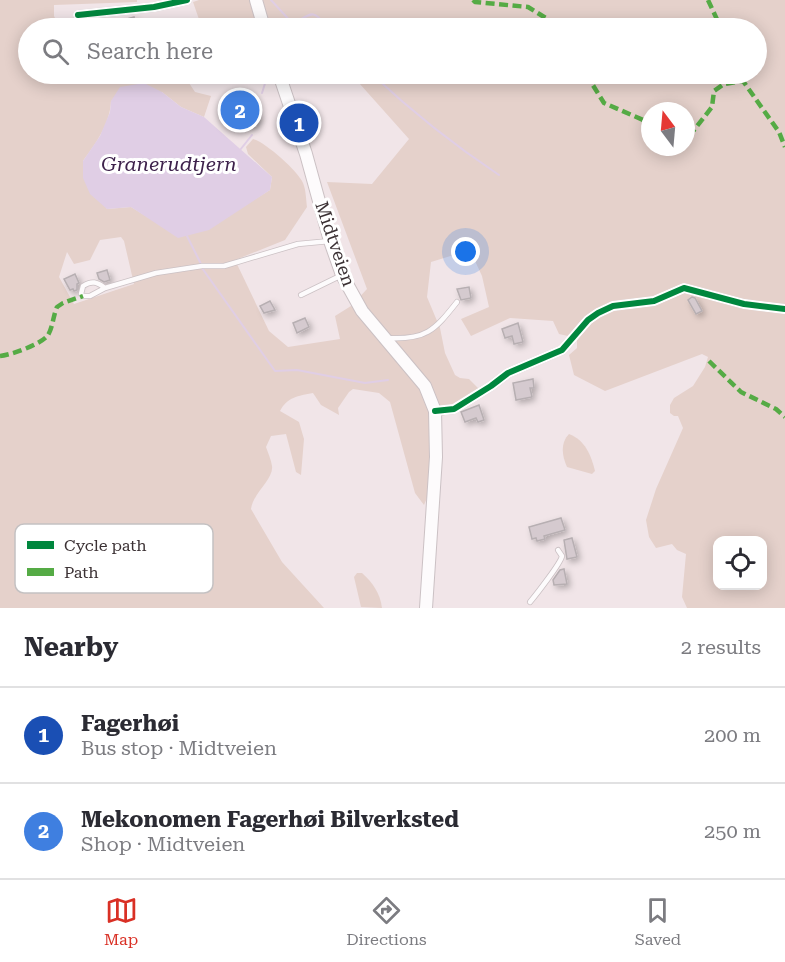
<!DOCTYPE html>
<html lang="en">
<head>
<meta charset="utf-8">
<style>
	body { margin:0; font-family:"Roboto Serif",serif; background:#f7f7f7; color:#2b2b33 }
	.controls { position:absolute; right:18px; bottom:18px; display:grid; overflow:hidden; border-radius:12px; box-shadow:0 3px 15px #0003 }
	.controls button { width:54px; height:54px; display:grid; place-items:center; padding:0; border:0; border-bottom:2px solid #e1e1e2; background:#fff; color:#2b2b33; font:30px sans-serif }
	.compass { position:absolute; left:641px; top:102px; width:54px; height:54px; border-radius:50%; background:#fff; box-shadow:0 3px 15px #0003; rotate:344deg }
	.you { position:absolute; left:466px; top:252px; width:21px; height:21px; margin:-15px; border:4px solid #fff; border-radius:50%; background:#1a73e8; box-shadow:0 0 0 9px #1a73e833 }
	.badge { display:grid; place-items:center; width:39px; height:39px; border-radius:50%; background:#d93025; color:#fff; font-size:20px; font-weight:700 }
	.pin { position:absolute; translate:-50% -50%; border:3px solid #fff; box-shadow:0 2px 6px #0006 }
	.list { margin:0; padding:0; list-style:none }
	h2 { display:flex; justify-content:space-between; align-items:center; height:78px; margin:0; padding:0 24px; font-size:26px }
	h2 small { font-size:20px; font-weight:400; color:#7c7c81 }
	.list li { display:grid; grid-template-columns:39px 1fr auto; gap:18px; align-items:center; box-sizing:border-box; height:96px; padding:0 24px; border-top:2px solid #e1e1e2 }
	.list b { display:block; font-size:22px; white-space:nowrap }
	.list p { margin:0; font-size:20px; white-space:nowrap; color:#7c7c81 }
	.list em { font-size:20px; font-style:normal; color:#7c7c81 }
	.icon { flex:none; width:33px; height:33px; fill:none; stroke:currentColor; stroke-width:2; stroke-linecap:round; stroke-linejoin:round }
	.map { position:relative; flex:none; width:785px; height:608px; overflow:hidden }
	.search { position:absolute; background:#fff; box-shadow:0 3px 15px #0003; left:18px; right:18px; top:18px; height:66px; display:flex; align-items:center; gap:15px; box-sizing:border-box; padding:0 21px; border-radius:33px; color:#7c7c81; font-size:22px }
	.sheet { height:270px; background:#fff }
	nav { display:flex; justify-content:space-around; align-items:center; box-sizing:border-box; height:84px; border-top:2px solid #e1e1e2; background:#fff; font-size:16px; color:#7c7c81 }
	nav a { display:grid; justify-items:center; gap:3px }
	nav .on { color:#d93025 }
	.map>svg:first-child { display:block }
	.green { fill:#e5d1cb; fill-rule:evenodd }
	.water { fill:#e0cee5 }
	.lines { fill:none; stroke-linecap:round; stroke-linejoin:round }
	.stream { stroke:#e0cee5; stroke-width:2 }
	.building { fill:#d5cacf; stroke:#b7afb2; stroke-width:1.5; filter:url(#shadow) }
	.service-casing { stroke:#cbc1c4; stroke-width:6 }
	.minor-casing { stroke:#cbc1c4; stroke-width:10 }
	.secondary-casing { stroke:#cbc1c4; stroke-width:14 }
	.service { stroke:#fdfbfc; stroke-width:4.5 }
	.minor { stroke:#fdfbfc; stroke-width:9 }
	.secondary { stroke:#fdfbfc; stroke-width:12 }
	.quiet { stroke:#55ab45; stroke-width:4.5; stroke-dasharray:9 4.5; stroke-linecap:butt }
	.cycleway-casing { stroke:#fff; stroke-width:10 }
	.cycleway { stroke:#00873e; stroke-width:6 }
	.labels { text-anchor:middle; stroke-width:6; stroke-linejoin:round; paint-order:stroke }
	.street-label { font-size:18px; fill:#3b3134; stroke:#fff }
	.water-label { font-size:20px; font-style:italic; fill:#3e224c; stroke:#fff }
	.key { fill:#fff; stroke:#c4c1c2; stroke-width:1.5 }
	.key-label { font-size:16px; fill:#3b3134 }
</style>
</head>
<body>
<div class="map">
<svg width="785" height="608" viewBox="0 0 785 608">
	<defs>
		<filter id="shadow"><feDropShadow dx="3" dy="3" stdDeviation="3" flood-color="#0004"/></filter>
	</defs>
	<rect width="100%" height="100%" fill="#f1e5e8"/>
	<!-- green -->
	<g class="green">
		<path d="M 0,0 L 137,0 L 137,2 L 54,5 L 54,16 L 60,28 L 28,28 L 28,74 L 183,74 L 195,92 L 211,96 L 204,117 L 181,107 L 162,92 L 111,101 C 110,124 96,143 83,161 L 107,209 L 131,207 L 154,221 L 252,201 L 270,190 L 272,177 L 248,154 L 246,147 L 253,139 C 265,142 298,171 303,183 C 306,190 306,199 307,207 L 285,240 L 235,260 L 269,331 L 288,347 L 340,339 L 335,316 L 351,306 L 367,289 L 327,182 L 372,184 L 409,139 L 351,74 L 756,74 L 756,28 L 202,28 L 193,2 L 199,0 L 785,0 L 785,608 L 687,608 L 682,597 L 686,554 L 677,550 L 672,544 L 656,548 L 649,537 L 646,520 L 656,489 L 683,428 L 678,416 L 674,416 L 670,413 L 670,405 L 674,398 L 693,386 L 705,367 L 708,357 L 702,354 L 605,391 L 574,375 L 569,355 L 577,348 L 577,338 L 559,334 L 553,321 L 510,318 L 471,336 L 461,319 L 489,307 L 482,276 L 470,250 L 431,262 L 427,297 L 440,328 L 445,353 L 455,375 L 460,378 L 469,379 L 478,388 L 477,397 L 459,409 L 440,417 L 440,467 L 424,505 L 415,493 L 390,402 L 379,393 L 353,389 L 349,392 L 338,408 L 339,415 L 321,405 L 313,393 C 298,396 287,397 280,411 L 299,422 L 304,439 L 301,475 L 296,472 L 286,434 L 271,436 L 266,447 C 268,453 271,459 272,466 C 274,479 253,493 251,509 L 282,562 L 324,608 L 0,608 ZM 650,111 L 686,111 L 686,147 L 650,147 ZM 121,237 L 124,241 L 134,284 L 74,304 L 59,277 L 67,252 L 74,264 L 90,260 L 100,240 ZM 718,540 L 762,540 L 762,586 L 718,586 Z"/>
		<path d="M 569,434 C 585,440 591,455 595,471 L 592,474 L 567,467 C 562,456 560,443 569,434 Z"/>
		<path d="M 357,573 L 362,573 C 373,583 380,593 382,608 L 361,607 L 354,577 Z"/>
	</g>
	<!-- water -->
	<polygon class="water" points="144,83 162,92 181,107 204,117 272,177 270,190 209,230 178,238 131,207 107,209 90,194 83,178 83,161 100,136 110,112 111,101 120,87"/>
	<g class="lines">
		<!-- stream -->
		<g class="stream">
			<polyline points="271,0 293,24 293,28"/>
			<path d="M 293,24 C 315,11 312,10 329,28"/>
			<path d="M 372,74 C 411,111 454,145 499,175"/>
			<polyline points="262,93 268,74"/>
			<polyline points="240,150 252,135"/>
			<polyline points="187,236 201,264"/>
			<polyline points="202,268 275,371 297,370 365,383 388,380"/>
		</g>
	</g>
	<!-- building -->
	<g class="building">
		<polygon points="134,17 136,28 125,28 123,20"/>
		<polygon points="72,21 84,21 86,28 74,28"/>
		<polygon points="237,93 250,101 246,110 260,116 255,127 223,114 227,102 231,102"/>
		<polygon points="107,270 110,280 104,282 99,279 97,273"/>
		<polygon points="75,274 79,283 77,284 77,290 74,291 73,289 70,290 64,279"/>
		<polygon points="469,287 471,298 461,300 457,289"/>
		<polygon points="692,297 695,298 702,311 696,314 688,300"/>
		<polygon points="270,301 275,310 264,313 260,306"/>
		<polygon points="305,318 309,327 297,333 293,323"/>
		<polygon points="518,323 523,342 514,344 512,336 505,338 502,329"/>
		<polygon points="533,379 534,388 530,388 532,397 516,400 513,383"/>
		<polygon points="479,405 484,420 478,422 476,418 465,422 461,412"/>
		<polygon points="561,518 565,530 544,536 545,539 537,541 536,538 532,539 529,527"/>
		<polygon points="572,538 577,557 567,559 564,540"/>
		<polygon points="564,569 567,584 554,585 553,580 560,570"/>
	</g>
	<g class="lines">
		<defs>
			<g id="service">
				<path d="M 105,288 C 97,282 92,280 83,286 L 81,294 L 83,296 L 90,296 L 105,288 L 156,273 L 202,266 L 224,266 L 298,244 L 330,241"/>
				<polyline points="301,295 342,275"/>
				<path d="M 387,338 C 426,340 434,331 457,302"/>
				<path d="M 530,602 C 535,596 561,563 562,556 L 558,550"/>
			</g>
			<g id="minor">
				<polyline points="78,15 154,7 187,0"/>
				<polyline points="435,411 454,409 491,386 508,373 562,350 588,320 598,313 613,306 654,301 684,288 744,304 785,309"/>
			</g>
			<g id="secondary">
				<polyline points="256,0 264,28"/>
				<polyline points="279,74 306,154 330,241 342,275 362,311 425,386 435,411 436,457 426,608"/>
			</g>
		</defs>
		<!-- service casing -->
		<use href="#service" class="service-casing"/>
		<!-- minor casing -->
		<use href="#minor" class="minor-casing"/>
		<!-- secondary casing -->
		<use href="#secondary" class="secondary-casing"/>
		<!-- service -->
		<use href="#service" class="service"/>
		<!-- minor -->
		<use href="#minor" class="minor"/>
		<!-- secondary -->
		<use href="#secondary" class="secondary"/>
		<!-- quiet -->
		<g class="quiet">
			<polyline points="473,0 475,2 528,7 557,25 559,28"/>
			<polyline points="708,0 721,28"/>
			<polyline points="586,74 604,103 650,123"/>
			<polyline points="686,130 694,130 712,107 714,91 724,84 743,81 779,132 785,147"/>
			<path d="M 0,356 C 11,355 42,344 48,335 C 53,327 53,316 57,307 L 63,303 L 83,296"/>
			<polyline points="709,361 741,392 776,409 785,417"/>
		</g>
		<defs>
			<g id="cycleway">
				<polyline points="78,15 154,7 187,0"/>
				<polyline points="435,411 454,409 491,386 508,373 562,350 588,320 598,313 613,306 654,301 684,288 744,304 785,309"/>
			</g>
		</defs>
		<!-- cycleway casing -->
		<use href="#cycleway" class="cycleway-casing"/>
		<!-- cycleway -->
		<use href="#cycleway" class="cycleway"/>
	</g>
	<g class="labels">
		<!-- street labels -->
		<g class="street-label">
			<text transform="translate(335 244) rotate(71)" y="6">Midtveien</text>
		</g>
		<!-- water labels -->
		<g class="water-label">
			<text x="169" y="171">Granerudtjern</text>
		</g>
	</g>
	<!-- legend -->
	<rect x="15" y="524" width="198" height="69" rx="9" class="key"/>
	<rect x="27" y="541" width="27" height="8" fill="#00873e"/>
	<rect x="27" y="568" width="27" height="8" fill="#55ab45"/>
	<g class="key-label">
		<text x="64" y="551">Cycle path</text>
		<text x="64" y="578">Path</text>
	</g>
</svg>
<div class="controls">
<button><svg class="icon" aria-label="locate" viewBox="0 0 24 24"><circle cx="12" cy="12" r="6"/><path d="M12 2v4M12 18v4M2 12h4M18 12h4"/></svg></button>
</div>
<svg class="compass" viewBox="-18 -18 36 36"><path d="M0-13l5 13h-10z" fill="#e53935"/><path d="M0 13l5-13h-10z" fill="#7c7c81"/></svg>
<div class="you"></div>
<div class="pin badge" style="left:299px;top:123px;background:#1a4fb4">1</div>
<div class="pin badge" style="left:240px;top:110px;background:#3f7fe0">2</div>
<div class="search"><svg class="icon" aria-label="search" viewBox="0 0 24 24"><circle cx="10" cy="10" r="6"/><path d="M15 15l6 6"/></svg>Search here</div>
</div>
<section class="sheet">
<h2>Nearby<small>2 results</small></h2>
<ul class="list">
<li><span class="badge" style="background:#1a4fb4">1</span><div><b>Fagerhøi</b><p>Bus stop · Midtveien</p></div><em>200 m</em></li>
<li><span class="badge" style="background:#3f7fe0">2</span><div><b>Mekonomen Fagerhøi Bilverksted</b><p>Shop · Midtveien</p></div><em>250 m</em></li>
</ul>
</section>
<nav>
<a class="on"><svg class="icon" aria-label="map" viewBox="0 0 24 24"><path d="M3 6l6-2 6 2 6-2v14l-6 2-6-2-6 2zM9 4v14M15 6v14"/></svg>Map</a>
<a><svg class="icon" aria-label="directions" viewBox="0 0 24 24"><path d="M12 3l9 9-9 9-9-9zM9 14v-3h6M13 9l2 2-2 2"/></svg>Directions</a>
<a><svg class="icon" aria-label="saved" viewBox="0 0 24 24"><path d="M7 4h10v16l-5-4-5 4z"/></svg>Saved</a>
</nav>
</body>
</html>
